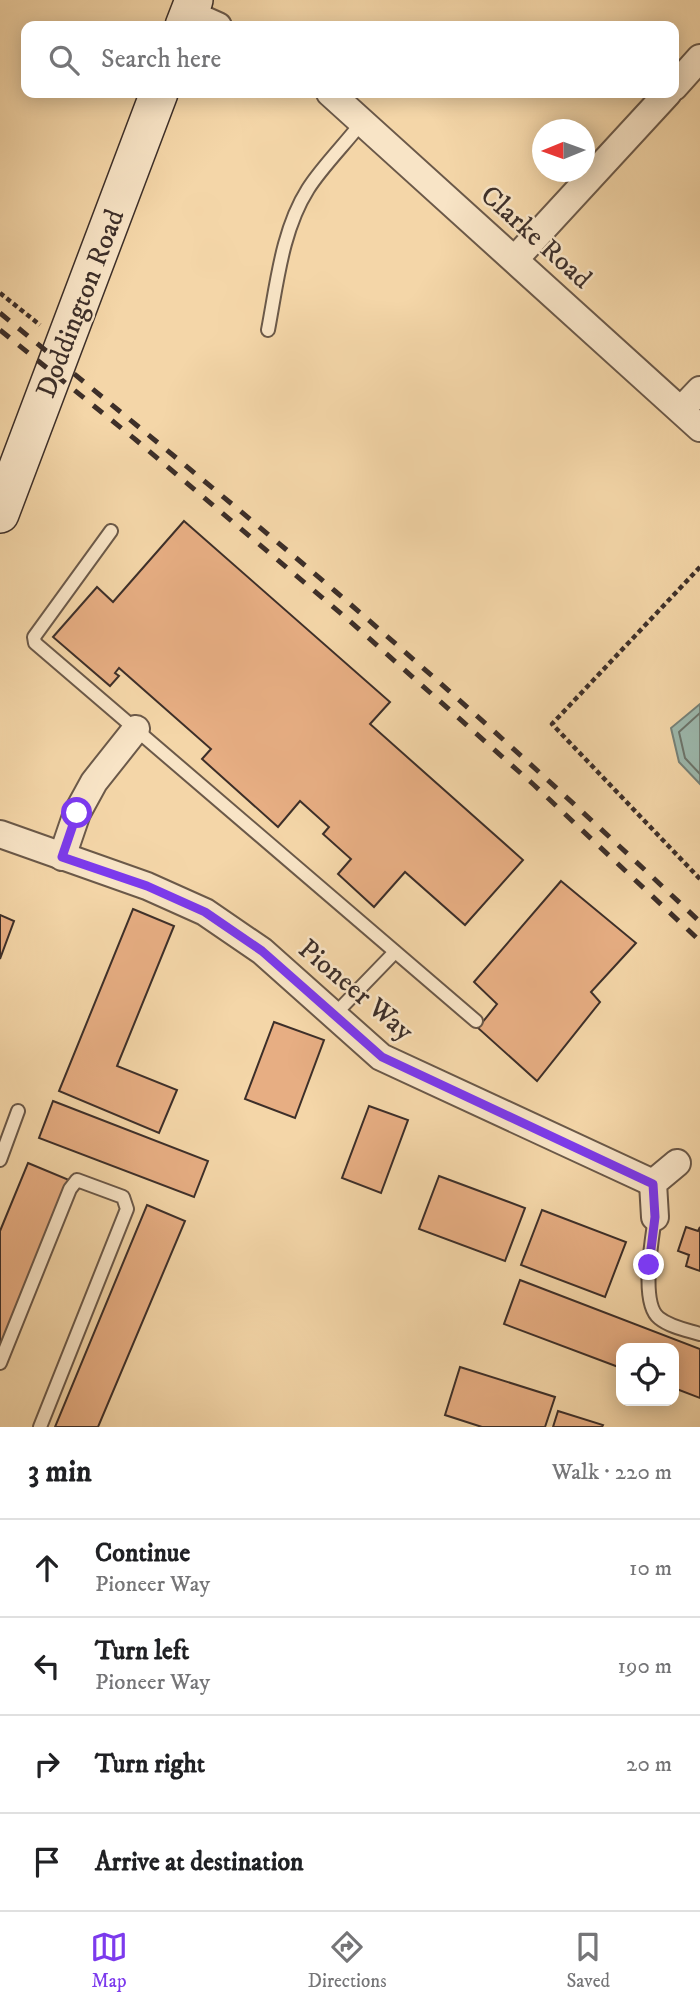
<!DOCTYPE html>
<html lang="en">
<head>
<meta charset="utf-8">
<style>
	body { margin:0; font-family:"IM FELL DW Pica",serif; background:#f2f2f2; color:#202124 }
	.controls { position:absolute; right:21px; bottom:21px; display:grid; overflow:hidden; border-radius:14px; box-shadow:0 4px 18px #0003 }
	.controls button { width:63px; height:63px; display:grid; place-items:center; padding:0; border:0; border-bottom:2px solid #e0e0e0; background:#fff; color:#202124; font:35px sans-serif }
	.compass { position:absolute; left:532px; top:119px; width:63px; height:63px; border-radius:50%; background:#fff; box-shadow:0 4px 18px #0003; rotate:269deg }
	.stop { position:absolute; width:21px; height:21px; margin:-16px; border:5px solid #7c3aed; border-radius:50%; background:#fff }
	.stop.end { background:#7c3aed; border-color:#fff; box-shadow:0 2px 7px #0008 }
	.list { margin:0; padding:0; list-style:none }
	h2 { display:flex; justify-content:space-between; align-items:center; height:91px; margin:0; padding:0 28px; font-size:30px }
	h2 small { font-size:23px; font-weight:400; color:#757577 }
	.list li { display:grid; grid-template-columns:46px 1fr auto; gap:21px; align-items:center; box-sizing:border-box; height:98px; padding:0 28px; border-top:2px solid #e0e0e0 }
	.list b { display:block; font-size:26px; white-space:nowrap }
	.list p { margin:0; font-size:23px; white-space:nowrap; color:#757577 }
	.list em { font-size:23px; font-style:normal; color:#757577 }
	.icon { flex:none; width:38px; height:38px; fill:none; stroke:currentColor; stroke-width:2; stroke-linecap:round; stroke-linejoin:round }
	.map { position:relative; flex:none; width:700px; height:1427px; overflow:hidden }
	.search { position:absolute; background:#fff; box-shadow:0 4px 18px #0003; left:21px; right:21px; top:21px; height:77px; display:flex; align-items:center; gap:18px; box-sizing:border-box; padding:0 24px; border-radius:14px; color:#757577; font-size:26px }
	.sheet { height:483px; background:#fff }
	nav { display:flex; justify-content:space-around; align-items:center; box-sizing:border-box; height:98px; border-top:2px solid #e0e0e0; background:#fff; font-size:19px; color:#757577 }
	nav a { display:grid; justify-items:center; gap:4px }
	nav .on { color:#7c3aed }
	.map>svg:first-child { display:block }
	.water { fill:#9cb8ad; stroke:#768178; stroke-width:2 }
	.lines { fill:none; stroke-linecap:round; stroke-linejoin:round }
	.shore { stroke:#6c746b; stroke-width:2 }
	.building { fill:#e7ae83; stroke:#3d2f29; stroke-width:2 }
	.lane-casing { stroke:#6b5949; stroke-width:16 }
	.street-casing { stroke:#6b5949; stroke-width:30 }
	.secondary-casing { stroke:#3d2f29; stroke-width:40 }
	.path { stroke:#3d2f29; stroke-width:4.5; stroke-dasharray:5 3.5; stroke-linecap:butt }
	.lane { stroke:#f8e4c6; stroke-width:12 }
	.street { stroke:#f8e4c6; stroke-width:26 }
	.secondary { stroke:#f8e4c6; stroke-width:37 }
	.rail { stroke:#3d2f29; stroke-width:5; stroke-dasharray:12 12; stroke-linecap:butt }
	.route { stroke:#7c3aed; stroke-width:9 }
	.labels { text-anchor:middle; stroke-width:5; stroke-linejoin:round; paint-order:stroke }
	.street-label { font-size:28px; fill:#3d2f29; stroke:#f8e4c6 }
</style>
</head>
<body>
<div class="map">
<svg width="700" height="1427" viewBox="0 0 700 1427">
	<rect width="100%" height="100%" fill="#f4d6a8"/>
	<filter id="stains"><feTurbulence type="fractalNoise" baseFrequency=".00286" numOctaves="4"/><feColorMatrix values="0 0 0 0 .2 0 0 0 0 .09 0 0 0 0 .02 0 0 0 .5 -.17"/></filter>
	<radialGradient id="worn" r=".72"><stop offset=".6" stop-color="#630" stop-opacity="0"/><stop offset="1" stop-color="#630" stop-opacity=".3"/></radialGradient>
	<!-- water -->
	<polygon class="water" points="700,704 700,784 679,762 671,728"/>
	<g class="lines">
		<!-- shore -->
		<polyline class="shore" points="700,713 679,732 685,758 700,774"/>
	</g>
	<!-- building -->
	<g class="building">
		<polygon points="184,521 390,702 370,724 523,860 465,925 405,872 374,907 338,874 351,859 323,834 329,827 300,801 278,827 202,759 211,749 119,668 115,673 119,676 110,686 53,637 97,587 113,602"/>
		<polygon points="561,881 636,943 591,992 600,1002 537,1081 478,1028 497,1004 474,982"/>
		<polygon points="133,909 174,926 117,1066 177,1090 159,1133 59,1091"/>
		<polygon points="0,915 14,921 0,959"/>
		<polygon points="274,1022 324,1040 295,1118 245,1099"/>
		<polygon points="53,1101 208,1161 194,1197 39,1138"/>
		<polygon points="369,1106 408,1120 381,1193 342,1178"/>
		<polygon points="28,1163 69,1180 0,1347 0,1231"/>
		<polygon points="439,1176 525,1208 505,1261 419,1229"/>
		<polygon points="147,1205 185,1221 98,1427 55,1427"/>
		<polygon points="542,1210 626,1242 605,1297 521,1265"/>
		<polygon points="686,1227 698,1231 700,1227 700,1271 686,1266 689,1255 678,1251"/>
		<polygon points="520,1280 700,1349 700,1398 674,1388 674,1348 621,1348 621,1368 504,1324"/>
		<polygon points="460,1367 555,1397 545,1427 482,1427 445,1415"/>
		<polygon points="558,1411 603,1425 602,1427 553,1427"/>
	</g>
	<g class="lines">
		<defs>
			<g id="lane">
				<path d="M 268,330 C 277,283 282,230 308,189 C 321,168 346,143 362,122"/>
				<polyline points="111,531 34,637 35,643 476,1021"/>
				<polyline points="335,1014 395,952"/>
				<polyline points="0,1160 18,1111"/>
				<path d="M 655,1217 C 652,1240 640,1303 659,1318 C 670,1327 687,1330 700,1334"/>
				<polyline points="0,1363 70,1189 77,1180 123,1197 127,1209 40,1427"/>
			</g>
			<g id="street">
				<polyline points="189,13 218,26"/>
				<polyline points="674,87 700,58"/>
				<polyline points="330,93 700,428"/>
				<polyline points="515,259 668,93"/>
				<polyline points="681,410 700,390"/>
				<polyline points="0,834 147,886 205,912 262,951 381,1057 653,1183"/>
				<polyline points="62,857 77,813 94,782 136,729"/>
				<polyline points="655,1217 653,1183 677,1163"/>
			</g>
			<g id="secondary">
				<polyline points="184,26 194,0"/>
				<polyline points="0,514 159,93"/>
			</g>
		</defs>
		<!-- lane casing -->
		<use href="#lane" class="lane-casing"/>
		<!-- street casing -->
		<use href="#street" class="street-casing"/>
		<!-- secondary casing -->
		<use href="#secondary" class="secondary-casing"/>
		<!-- path -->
		<g class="path">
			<polyline points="0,293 40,325"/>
			<polyline points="700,567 552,724 700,879"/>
		</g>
		<!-- lane -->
		<use href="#lane" class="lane"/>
		<!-- street -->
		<use href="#street" class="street"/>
		<!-- secondary -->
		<use href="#secondary" class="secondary"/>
		<!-- rail -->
		<g class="rail">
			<path d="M 0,313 C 112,405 225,497 335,591 C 459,698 581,809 700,922"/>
			<polyline points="0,330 136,440 344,616 534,785 700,941"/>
		</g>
	</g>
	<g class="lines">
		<!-- route -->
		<polyline class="route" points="77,813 62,857 147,886 205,912 262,951 382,1057 653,1184 655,1217 649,1265"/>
	</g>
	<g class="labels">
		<!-- street labels -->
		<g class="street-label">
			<text transform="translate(537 236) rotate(42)" y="10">Clarke Road</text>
			<text transform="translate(79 303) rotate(-69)" y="10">Doddington Road</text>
			<text transform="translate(357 989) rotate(40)" y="10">Pioneer Way</text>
		</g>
	</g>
	<rect width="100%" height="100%" filter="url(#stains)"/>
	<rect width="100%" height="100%" fill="url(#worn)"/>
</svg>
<div class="controls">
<button><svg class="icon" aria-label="locate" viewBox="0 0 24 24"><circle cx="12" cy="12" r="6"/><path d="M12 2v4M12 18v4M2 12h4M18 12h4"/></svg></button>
</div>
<svg class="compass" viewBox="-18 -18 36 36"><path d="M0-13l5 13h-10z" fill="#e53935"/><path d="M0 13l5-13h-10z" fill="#757577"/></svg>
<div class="stop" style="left:77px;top:813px"></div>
<div class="stop end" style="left:649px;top:1265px"></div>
<div class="search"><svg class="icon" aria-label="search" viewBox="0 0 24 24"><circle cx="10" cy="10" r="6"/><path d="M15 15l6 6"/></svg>Search here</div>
</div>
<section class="sheet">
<h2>3 min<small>Walk · 220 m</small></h2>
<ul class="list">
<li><svg class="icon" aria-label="ahead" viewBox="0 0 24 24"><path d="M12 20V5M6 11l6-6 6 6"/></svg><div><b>Continue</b><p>Pioneer Way</p></div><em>10 m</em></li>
<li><svg class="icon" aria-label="left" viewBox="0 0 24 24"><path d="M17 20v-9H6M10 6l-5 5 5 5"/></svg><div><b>Turn left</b><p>Pioneer Way</p></div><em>190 m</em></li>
<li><svg class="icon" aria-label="right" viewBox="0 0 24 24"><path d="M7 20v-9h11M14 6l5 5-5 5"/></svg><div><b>Turn right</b></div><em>20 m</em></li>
<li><svg class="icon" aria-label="arrive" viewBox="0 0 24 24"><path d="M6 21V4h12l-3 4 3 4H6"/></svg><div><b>Arrive at destination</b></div></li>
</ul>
</section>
<nav>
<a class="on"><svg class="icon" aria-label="map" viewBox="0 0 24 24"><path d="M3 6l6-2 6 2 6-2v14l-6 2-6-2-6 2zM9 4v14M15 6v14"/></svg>Map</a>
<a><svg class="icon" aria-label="directions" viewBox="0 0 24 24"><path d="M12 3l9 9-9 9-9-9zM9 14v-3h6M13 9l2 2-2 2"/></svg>Directions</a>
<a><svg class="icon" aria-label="saved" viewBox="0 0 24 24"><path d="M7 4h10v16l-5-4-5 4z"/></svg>Saved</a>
</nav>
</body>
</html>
